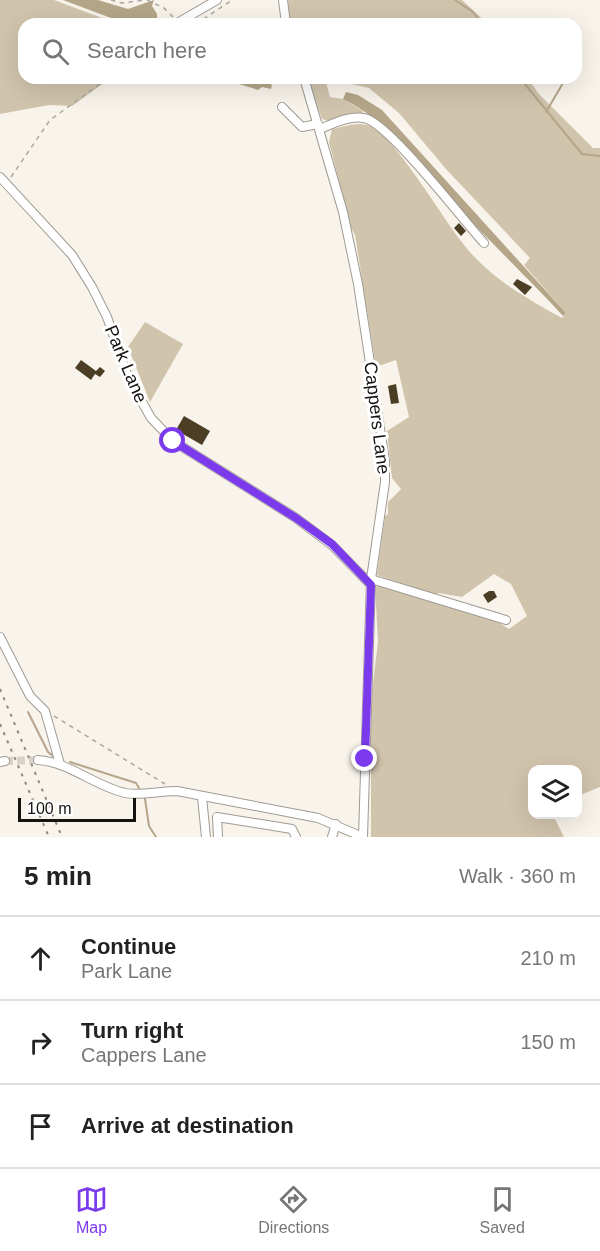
<!DOCTYPE html>
<html lang="en">
<head>
<meta charset="utf-8">
<style>
	body { margin:0; font-family:Arial,sans-serif; background:#f6f6f6; color:#222 }
	.controls { position:absolute; right:18px; bottom:18px; display:grid; overflow:hidden; border-radius:12px; box-shadow:0 6px 24px #0002 }
	.controls button { width:54px; height:54px; display:grid; place-items:center; padding:0; border:0; border-bottom:2px solid #e0e0e0; background:#fff; color:#222; font:30px sans-serif }
	.scale { position:absolute; left:18px; bottom:15px; width:118px; box-sizing:border-box; padding-left:6px; border:3px solid #141310; border-top:0; font-size:16px; line-height:21px; white-space:nowrap; color:#141310; -webkit-text-stroke:4px #fff; paint-order:stroke }
	.stop { position:absolute; width:18px; height:18px; margin:-14px; border:4px solid #7c3aed; border-radius:50%; background:#fff }
	.stop.end { background:#7c3aed; border-color:#fff; box-shadow:0 2px 6px #0008 }
	.list { margin:0; padding:0; list-style:none }
	h2 { display:flex; justify-content:space-between; align-items:center; height:78px; margin:0; padding:0 24px; font-size:26px }
	h2 small { font-size:20px; font-weight:400; color:#767676 }
	.list li { display:grid; grid-template-columns:39px 1fr auto; gap:18px; align-items:center; box-sizing:border-box; height:84px; padding:0 24px; border-top:2px solid #e0e0e0 }
	.list b { display:block; font-size:22px; white-space:nowrap }
	.list p { margin:0; font-size:20px; white-space:nowrap; color:#767676 }
	.list em { font-size:20px; font-style:normal; color:#767676 }
	.icon { flex:none; width:33px; height:33px; fill:none; stroke:currentColor; stroke-width:2; stroke-linecap:round; stroke-linejoin:round }
	.map { position:relative; flex:none; width:600px; height:837px; overflow:hidden }
	.search { position:absolute; background:#fff; box-shadow:0 6px 24px #0002; left:18px; right:18px; top:18px; height:66px; display:flex; align-items:center; gap:15px; box-sizing:border-box; padding:0 21px; border-radius:18px; color:#767676; font-size:22px }
	.sheet { height:330px; background:#fff }
	nav { display:flex; justify-content:space-around; align-items:center; box-sizing:border-box; height:84px; border-top:2px solid #e0e0e0; background:#fff; font-size:16px; color:#767676 }
	nav a { display:grid; justify-items:center; gap:3px }
	nav .on { color:#7c3aed }
	.map>svg:first-child { display:block }
	.green { fill:#d0c4ad }
	.water { fill:#b5a689 }
	.lines { fill:none; stroke-linecap:round; stroke-linejoin:round }
	.stream { stroke:#b5a689; stroke-width:2 }
	.building { fill:#4b3e24 }
	.minor-tunnel { stroke:#d7d2ca; stroke-width:8; stroke-dasharray:8 4; stroke-linecap:butt }
	.minor-casing { stroke:#9f9b93; stroke-width:10 }
	.path { stroke:#aba7a1; stroke-width:1.5; stroke-dasharray:4.5 4.5; stroke-linecap:butt }
	.minor { stroke:#fff; stroke-width:8 }
	.rail { stroke:#8d8a84; stroke-width:2; stroke-dasharray:3 6; stroke-linecap:butt }
	.route { stroke:#7c3aed; stroke-width:8 }
	.labels { text-anchor:middle; stroke-width:6; stroke-linejoin:round; paint-order:stroke }
	.street-label { font-size:18px; fill:#141310; stroke:#fff }
</style>
</head>
<body>
<div class="map">
<svg width="600" height="837" viewBox="0 0 600 837">
	<rect width="100%" height="100%" fill="#f9f4eb"/>
	<!-- green -->
	<g class="green">
		<polygon points="0,0 54,0 118,24 24,24 24,78 111,78 72,106 49,105 0,114"/>
		<polygon points="288,0 462,0 488,24 290,24"/>
		<path d="M 307,78 L 528,78 L 538,93 L 593,148 L 600,148 L 600,787 L 578,796 L 578,770 L 532,770 L 532,814 L 553,815 L 564,837 L 371,837 L 371,700 L 378,641 L 375,587 L 383,584 L 498,622 L 509,629 L 527,616 L 511,584 L 494,574 L 462,597 L 438,593 L 435,595 L 377,575 L 385,516 L 388,514 L 388,502 L 401,489 L 392,478 L 387,431 L 409,417 L 396,360 L 376,367 L 355,235 L 351,228 L 329,142 L 332,129 C 344,127 360,120 372,127 C 397,141 441,215 461,241 C 487,276 525,298 562,318 L 566,313 L 524,265 L 530,258 L 446,169 L 399,113 L 369,88 L 325,78 L 330,97 L 343,99 L 363,111 L 363,115 L 342,116 L 329,121 L 322,119 Z"/>
		<polygon points="145,322 183,344 150,402 128,347"/>
	</g>
	<!-- water -->
	<g class="water">
		<polygon points="63,0 98,0 128,9 154,0 152,6 157,14 157,24 127,24"/>
		<polygon points="220,78 259,78 272,85 271,89 262,87 258,90"/>
		<path d="M 346,92 L 358,95 L 382,110 L 566,313 L 563,316 C 526,276 486,238 449,198 C 413,160 391,123 343,99 Z"/>
	</g>
	<g class="lines">
		<!-- stream -->
		<g class="stream">
			<polyline points="455,0 473,12 482,24"/>
			<polyline points="576,61 578,58"/>
			<polyline points="520,78 582,154 600,156"/>
			<polyline points="546,112 566,78"/>
			<polyline points="28,712 48,752 53,756"/>
			<polyline points="70,762 136,783 139,788"/>
			<polyline points="145,799 149,826 156,837"/>
		</g>
	</g>
	<!-- building -->
	<g class="building">
		<polygon points="459,223 466,231 461,236 454,228"/>
		<polygon points="517,279 532,287 525,295 513,284"/>
		<polygon points="81,360 96,371 100,367 105,371 100,377 95,374 91,380 75,368"/>
		<polygon points="396,384 399,403 391,404 388,386"/>
		<polygon points="184,416 210,431 202,445 176,430"/>
		<polygon points="489,591 494,591 497,597 488,603 483,595"/>
	</g>
	<g class="lines">
		<!-- minor-tunnel -->
		<polyline class="minor-tunnel" points="5,761 38,760"/>
		<defs>
			<g id="minor">
				<polyline points="283,0 286,24"/>
				<polyline points="179,22 217,0"/>
				<polyline points="304,78 343,212 358,284 385,461 385,482 371,579 363,837"/>
				<polyline points="282,107 302,127 318,124"/>
				<path d="M 320,129 C 332,124 350,115 364,118 C 388,122 463,220 484,243"/>
				<polyline points="0,177 72,255 92,287 107,317 128,377 151,418 173,441 296,518 332,545 371,585"/>
				<polyline points="371,579 506,620"/>
				<polyline points="0,637 30,696 45,711 60,764"/>
				<path d="M 38,760 C 69,762 95,786 125,793 C 138,796 161,791 177,791 L 318,818 L 363,837"/>
				<polyline points="0,762 5,761"/>
				<polyline points="202,797 206,837"/>
				<polyline points="218,837 217,817 292,829 296,837"/>
				<polyline points="332,837 336,824"/>
			</g>
		</defs>
		<!-- minor casing -->
		<use href="#minor" class="minor-casing"/>
		<!-- path -->
		<g class="path">
			<polyline points="111,0 122,3 145,0"/>
			<polyline points="147,0 164,8 173,17"/>
			<polyline points="196,24 232,0"/>
			<polyline points="11,177 50,120 108,78"/>
			<polyline points="54,716 165,784"/>
		</g>
		<!-- minor -->
		<use href="#minor" class="minor"/>
		<!-- rail -->
		<g class="rail">
			<polyline points="0,689 62,837"/>
			<polyline points="0,724 49,837"/>
		</g>
	</g>
	<g class="lines">
		<!-- route -->
		<polyline class="route" points="173,441 296,518 332,544 371,585 365,759"/>
	</g>
	<g class="labels">
		<!-- street labels -->
		<g class="street-label">
			<text transform="translate(126 364) rotate(67)" y="6">Park Lane</text>
			<text transform="translate(377 418) rotate(83)" y="6">Cappers Lane</text>
		</g>
	</g>
</svg>
<div class="controls">
<button><svg class="icon" aria-label="layers" viewBox="0 0 24 24"><path d="M12 4l9 5-9 5-9-5zM3 14l9 5 9-5"/></svg></button>
</div>
<div class="scale">100 m</div>
<div class="stop" style="left:173px;top:441px"></div>
<div class="stop end" style="left:365px;top:759px"></div>
<div class="search"><svg class="icon" aria-label="search" viewBox="0 0 24 24"><circle cx="10" cy="10" r="6"/><path d="M15 15l6 6"/></svg>Search here</div>
</div>
<section class="sheet">
<h2>5 min<small>Walk · 360 m</small></h2>
<ul class="list">
<li><svg class="icon" aria-label="ahead" viewBox="0 0 24 24"><path d="M12 20V5M6 11l6-6 6 6"/></svg><div><b>Continue</b><p>Park Lane</p></div><em>210 m</em></li>
<li><svg class="icon" aria-label="right" viewBox="0 0 24 24"><path d="M7 20v-9h11M14 6l5 5-5 5"/></svg><div><b>Turn right</b><p>Cappers Lane</p></div><em>150 m</em></li>
<li><svg class="icon" aria-label="arrive" viewBox="0 0 24 24"><path d="M6 21V4h12l-3 4 3 4H6"/></svg><div><b>Arrive at destination</b></div></li>
</ul>
</section>
<nav>
<a class="on"><svg class="icon" aria-label="map" viewBox="0 0 24 24"><path d="M3 6l6-2 6 2 6-2v14l-6 2-6-2-6 2zM9 4v14M15 6v14"/></svg>Map</a>
<a><svg class="icon" aria-label="directions" viewBox="0 0 24 24"><path d="M12 3l9 9-9 9-9-9zM9 14v-3h6M13 9l2 2-2 2"/></svg>Directions</a>
<a><svg class="icon" aria-label="saved" viewBox="0 0 24 24"><path d="M7 4h10v16l-5-4-5 4z"/></svg>Saved</a>
</nav>
</body>
</html>
